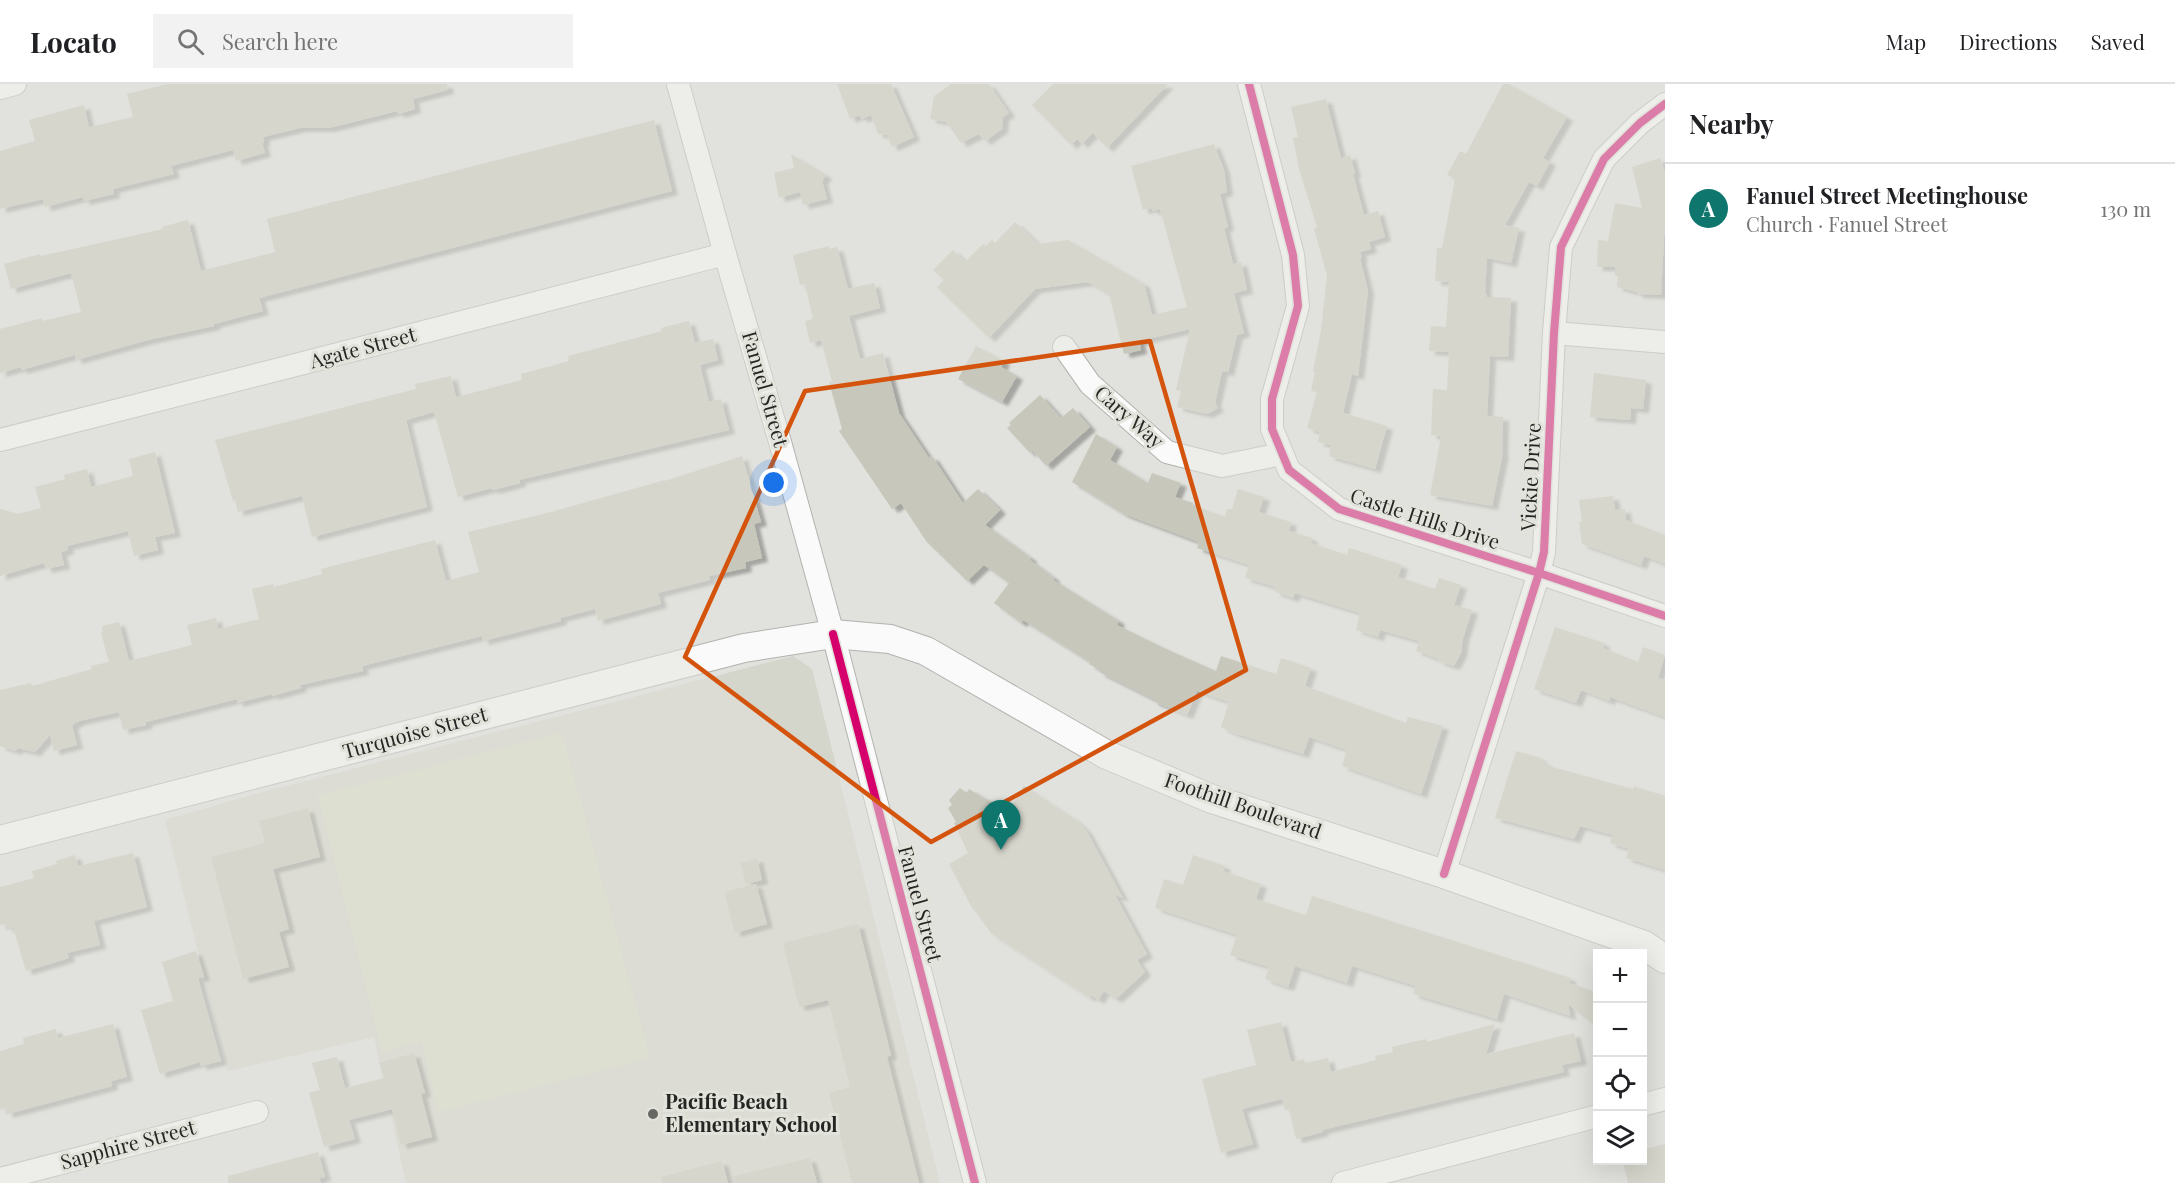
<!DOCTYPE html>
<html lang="en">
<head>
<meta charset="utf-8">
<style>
	body { margin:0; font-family:"Playfair Display",serif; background:#f2f2f2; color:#202124 }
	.controls { position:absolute; right:18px; bottom:18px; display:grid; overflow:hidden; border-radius:0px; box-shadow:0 6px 24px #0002 }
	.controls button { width:54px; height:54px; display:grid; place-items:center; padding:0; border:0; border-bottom:2px solid #e0e0e0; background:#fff; color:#202124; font:30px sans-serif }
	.you { position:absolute; left:774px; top:399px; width:21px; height:21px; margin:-15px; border:4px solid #fff; border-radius:50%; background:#1a73e8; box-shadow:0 0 0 9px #1a73e833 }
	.badge { display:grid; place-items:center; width:39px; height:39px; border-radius:50%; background:#0f766e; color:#fff; font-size:20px; font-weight:700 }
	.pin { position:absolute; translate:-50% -50px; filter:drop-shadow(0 2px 3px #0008) }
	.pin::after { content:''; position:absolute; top:32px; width:21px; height:18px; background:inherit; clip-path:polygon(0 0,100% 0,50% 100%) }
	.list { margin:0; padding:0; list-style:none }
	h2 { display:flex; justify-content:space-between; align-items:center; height:78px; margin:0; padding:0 24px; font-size:26px }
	h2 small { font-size:20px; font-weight:400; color:#757577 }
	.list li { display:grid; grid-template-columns:39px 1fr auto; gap:18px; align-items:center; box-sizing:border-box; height:90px; padding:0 24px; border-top:2px solid #e0e0e0 }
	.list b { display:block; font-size:22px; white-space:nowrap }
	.list p { margin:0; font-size:20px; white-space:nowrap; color:#757577 }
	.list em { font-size:20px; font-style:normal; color:#757577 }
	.icon { flex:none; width:33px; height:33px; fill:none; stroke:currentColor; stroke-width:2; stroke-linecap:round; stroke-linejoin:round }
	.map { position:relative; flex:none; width:1665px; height:1099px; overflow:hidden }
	header { display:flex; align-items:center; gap:36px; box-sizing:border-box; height:84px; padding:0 30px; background:#fff; border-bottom:2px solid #e0e0e0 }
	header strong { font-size:28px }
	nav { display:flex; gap:33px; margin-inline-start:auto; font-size:21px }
	.search { width:420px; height:54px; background:#f2f2f2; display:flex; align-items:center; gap:15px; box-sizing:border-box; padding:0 21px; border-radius:0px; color:#757577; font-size:22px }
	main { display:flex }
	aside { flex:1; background:#fff }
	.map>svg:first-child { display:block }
	.built { fill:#d5d6cb }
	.green { fill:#d8dbc3 }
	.building { fill:#c7c8bb; filter:url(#shadow) }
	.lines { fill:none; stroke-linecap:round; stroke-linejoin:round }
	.minor-casing { stroke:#b2b2af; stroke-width:24 }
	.major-casing { stroke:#b2b2af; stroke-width:30 }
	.minor { stroke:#fafafa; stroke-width:22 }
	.major { stroke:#fafafa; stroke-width:28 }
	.cycleway-casing { stroke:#e2e3db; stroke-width:11 }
	.cycleway { stroke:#d6006c; stroke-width:8 }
	.marked { fill:none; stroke:#d4540e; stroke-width:4.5; stroke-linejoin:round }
	.poi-dot { fill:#676764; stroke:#e2e3db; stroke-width:2 }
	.labels { text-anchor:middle; stroke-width:6; stroke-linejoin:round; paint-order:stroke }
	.street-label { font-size:20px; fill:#252623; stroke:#e2e3db }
	.poi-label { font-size:20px; font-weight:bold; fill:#252623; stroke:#e2e3db; text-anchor:start }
</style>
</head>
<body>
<header>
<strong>Locato</strong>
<div class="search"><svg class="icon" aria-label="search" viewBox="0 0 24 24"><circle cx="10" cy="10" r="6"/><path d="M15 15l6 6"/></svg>Search here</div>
<nav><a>Map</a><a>Directions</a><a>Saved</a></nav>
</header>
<main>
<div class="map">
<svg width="1665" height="1099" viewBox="0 0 1665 1099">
	<defs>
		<filter id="shadow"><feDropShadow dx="6" dy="4" stdDeviation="1.5" flood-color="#0004"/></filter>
	</defs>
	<rect width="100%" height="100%" fill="#e1e1dd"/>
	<!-- built -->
	<polygon class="built" points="793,572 812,585 940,1099 406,1099 374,953 228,987 165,736 263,708"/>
	<!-- green -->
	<polygon class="green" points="562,649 650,974 438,1028 422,957 382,968 318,711"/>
	<!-- building -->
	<g class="building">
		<polygon points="167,0 447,0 448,6 413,15 415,25 398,30 397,27 329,44 300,44 263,53 264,58 262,59 265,69 236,77 233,66 171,82 174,90 113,105 114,110 84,117 83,113 45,123 43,115 0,125 0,67 35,57 29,36 84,21 89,43 133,33 127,10"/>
		<polygon points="837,0 891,0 914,53 892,63 887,51 878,50 871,31 861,35 860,31 850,35"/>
		<polygon points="951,0 989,0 1009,29 1003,33 1002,45 985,57 979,50 961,59 946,38 930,35 934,12"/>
		<polygon points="1053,0 1168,0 1107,64 1093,49 1082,60 1077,55 1071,61 1032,21"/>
		<polygon points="1503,0 1509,0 1567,33 1543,74 1550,78 1537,102 1529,98 1505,141 1519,144 1511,179 1487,174 1485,209 1487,209 1487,213 1511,214 1508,273 1490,272 1487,332 1503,333 1502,368 1503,369 1492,422 1430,411 1441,352 1431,351 1433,305 1447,306 1449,268 1429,267 1431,242 1446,243 1449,198 1435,197 1437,164 1442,164 1455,95 1447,91 1460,67 1466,70"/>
		<polygon points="1326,15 1341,74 1350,71 1355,89 1353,90 1364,131 1378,127 1385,153 1369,158 1371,165 1360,168 1362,174 1360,174 1368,207 1358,292 1352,290 1343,329 1387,342 1375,385 1329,372 1331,361 1318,358 1320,348 1307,344 1317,308 1311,307 1315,288 1313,287 1321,246 1327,192 1314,144 1317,143 1299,85 1293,54 1298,53 1291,23"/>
		<polygon points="654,36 672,107 259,214 263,227 214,240 214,242 148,256 76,276 75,271 21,286 21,283 0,289 0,245 42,234 42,237 81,228 71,189 11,205 4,180 40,170 41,172 163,145 162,143 188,136 201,187 275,168 267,135"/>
		<polygon points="1214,60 1224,86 1227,108 1220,110 1228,143 1224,144 1233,180 1241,178 1247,206 1234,209 1244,249 1237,251 1228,288 1222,287 1215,319 1218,324 1207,330 1177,323 1181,307 1176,306 1190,245 1139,257 1141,266 1124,270 1109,210 1088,198 1035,205 989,254 937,203 944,196 933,186 953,166 965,178 983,160 986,162 992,156 995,159 1015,138 1038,160 1068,156 1144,200 1152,231 1187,223 1160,125 1153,127 1151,124 1143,126 1131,82"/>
		<polygon points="791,70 826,91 822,97 827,115 803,121 800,108 779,114 774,89 794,84"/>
		<polygon points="1660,74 1665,88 1665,135 1661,211 1637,210 1637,208 1617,203 1618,192 1615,192 1615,183 1597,183 1598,156 1608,157 1615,119 1642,124 1632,83"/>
		<polygon points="829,162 829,165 837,163 848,205 874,199 880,224 849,232 860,275 883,269 899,329 929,374 932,372 963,419 978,405 1000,426 985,441 1031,474 1030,476 1054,494 1053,496 1119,537 1117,541 1166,565 1216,587 1221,572 1276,590 1281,574 1311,584 1305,602 1406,639 1408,633 1443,642 1421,710 1342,682 1347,666 1309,653 1303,670 1234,649 1221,643 1229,618 1197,607 1187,631 1153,617 1153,615 1099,588 1100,586 1089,580 1090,578 1023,536 1021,539 994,519 1009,499 984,481 967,497 926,457 901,419 892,425 839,347 842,345 829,298 832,297 821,256 810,259 805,237 813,235 805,200 800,201 793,171"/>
		<polygon points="689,237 695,259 713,255 718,276 700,281 709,318 721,315 729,346 519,396 520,399 493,406 492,404 458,413 434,328 406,336 427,423 312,453 302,412 238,428 235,416 233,417 215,356 416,305 415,300 451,292 456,313 522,296 521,290 569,277 568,272 662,247 661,244"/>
		<polygon points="976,262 1004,277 1001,283 1017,292 1002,318 958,295"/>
		<polygon points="1594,289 1646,296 1643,325 1631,324 1630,336 1590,333"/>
		<polygon points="1040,311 1061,334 1073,324 1090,343 1046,382 1032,366 1030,369 1007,344 1011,341 1009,339"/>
		<polygon points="1096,350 1117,363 1110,376 1148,399 1152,389 1181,399 1175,413 1193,419 1192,421 1225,433 1227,425 1232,425 1238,405 1264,413 1259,428 1291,438 1289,447 1312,454 1311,459 1347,471 1349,464 1402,481 1398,493 1435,505 1439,494 1461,501 1454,521 1472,526 1463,554 1461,569 1454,582 1438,577 1439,575 1416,567 1419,557 1380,546 1378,553 1356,546 1360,529 1295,509 1293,514 1275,508 1276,503 1245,494 1249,481 1197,464 1199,458 1124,430 1072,398"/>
		<polygon points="155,368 175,449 155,453 158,466 134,472 128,447 67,462 68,466 61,468 64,481 46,485 44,479 0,492 0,425 18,430 41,424 35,403 65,395 64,391 87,385 91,403 133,392 129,375"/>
		<polygon points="742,372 761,438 754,440 762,474 745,478 746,484 709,492 710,496 658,509 661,520 598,537 595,525 560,534 561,537 483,557 482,552 362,582 363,587 300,601 301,604 272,612 272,610 237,619 237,615 146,638 146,641 123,646 119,628 79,637 72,641 77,661 54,667 50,651 35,668 17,664 16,667 0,662 0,606 31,599 32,602 92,585 91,582 109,578 101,549 103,548 102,542 119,538 129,577 192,561 187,541 216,534 218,545 259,535 252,505 273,500 274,503 322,490 321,485 372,472 435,456 446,497 479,488 468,448 551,428 665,396 665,397"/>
		<polygon points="1613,412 1615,426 1625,425 1626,436 1665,451 1665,480 1644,472 1641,481 1582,460 1579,438 1582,438 1579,416"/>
		<polygon points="1555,543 1604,559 1603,564 1638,578 1643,563 1665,571 1658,594 1665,596 1665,633 1610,613 1609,617 1581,606 1576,619 1534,605"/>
		<polygon points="1516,667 1541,674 1540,677 1546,679 1545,681 1633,705 1634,702 1665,712 1665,786 1626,774 1629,765 1610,759 1613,751 1580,742 1574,755 1495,734"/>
		<polygon points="1024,702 1077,737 1086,746 1123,814 1115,811 1147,870 1137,876 1145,888 1116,915 1104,907 1098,916 1091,911 1090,914 992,850 971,822 949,780 968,769 954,739 956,738 948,724 952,721 949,716 960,704 967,709 969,705 1008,728"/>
		<polygon points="308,724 320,773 273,785 289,845 279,848 289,883 243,895 211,773 265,759 259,737"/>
		<polygon points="133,769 147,823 94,837 100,861 67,869 69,874 26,887 13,843 7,844 6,840 0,841 0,803 34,794 32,787 57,780 56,777 75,771 78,782"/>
		<polygon points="1193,771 1225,782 1223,787 1261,800 1256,815 1306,831 1312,812 1571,894 1569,899 1598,909 1598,944 1568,920 1570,932 1504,910 1497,935 1413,910 1416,902 1352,882 1347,899 1295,882 1288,903 1265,895 1269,883 1230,871 1237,851 1155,824 1164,795 1183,801"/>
		<polygon points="757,774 762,796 746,800 740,779"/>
		<polygon points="756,800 767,840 735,849 724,808"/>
		<polygon points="858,840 891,971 887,973 919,1099 852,1099 829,1009 850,1003 828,916 799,923 783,859"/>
		<polygon points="196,867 204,893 198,894 221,977 201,982 200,978 160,990 141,926 173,917 162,878"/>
		<polygon points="1281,938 1291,978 1304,975 1305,979 1328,974 1331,988 1376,976 1375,972 1393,968 1392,963 1426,955 1427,958 1495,940 1486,970 1574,949 1581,977 1562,981 1564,988 1322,1046 1323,1048 1296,1055 1289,1025 1285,1026 1282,1015 1242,1025 1253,1060 1221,1069 1202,995 1256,981 1247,946"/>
		<polygon points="113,940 127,993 111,997 112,1002 34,1023 7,1030 6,1024 0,1026 0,967 24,960 23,954 56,945 58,954"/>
		<polygon points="414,969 425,1009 421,1010 432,1053 401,1061 392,1025 349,1036 355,1055 324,1063 309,1009 320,1006 312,979 337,973 345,1004 384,994 379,979"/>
		<polygon points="1665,1060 1665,1099 1628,1099 1623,1077 1642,1077 1642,1066"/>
		<polygon points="318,1068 325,1093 319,1094 321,1099 228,1099 228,1092"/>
		<polygon points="810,1074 817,1099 735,1099 734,1092"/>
		<polygon points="722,1077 728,1099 662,1099 661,1093"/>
	</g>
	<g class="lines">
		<defs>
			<g id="minor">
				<polyline points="678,0 725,170 780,358 833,550 975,1099"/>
				<polyline points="1249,0 1293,171 1298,222 1272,315 1272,345 1289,386 1339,425 1539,489 1665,532"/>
				<polyline points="0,4 15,0"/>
				<polyline points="1554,249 1665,258"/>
				<polyline points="1064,263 1090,300 1167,368 1222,382 1282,370"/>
				<polyline points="0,356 288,283 725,170"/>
				<polyline points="1444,790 1539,489 1544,468 1554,249 1561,163 1604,75 1640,39 1665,20"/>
				<polyline points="1642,1021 1665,1015"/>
				<polyline points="0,1095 257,1028"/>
				<polyline points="1343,1099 1598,1032"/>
			</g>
			<polyline id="major" points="0,756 744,564 833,550 890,555 926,567 1107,671 1212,715 1444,790 1644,861 1665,875"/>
		</defs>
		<!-- minor casing -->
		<use href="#minor" class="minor-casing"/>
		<!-- major casing -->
		<use href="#major" class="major-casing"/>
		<!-- minor -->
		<use href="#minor" class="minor"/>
		<!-- major -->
		<use href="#major" class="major"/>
		<defs>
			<g id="cycleway">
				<polyline points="1249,0 1293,171 1298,222 1272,315 1272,345 1289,386 1339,425 1539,489 1665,532"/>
				<polyline points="833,550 975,1099"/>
				<polyline points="1444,790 1539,489 1544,468 1554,249 1561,163 1604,75 1640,39 1665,20"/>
			</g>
		</defs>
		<!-- cycleway casing -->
		<use href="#cycleway" class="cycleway-casing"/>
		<!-- cycleway -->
		<use href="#cycleway" class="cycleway"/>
	</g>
	<!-- marked area -->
	<path d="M0 0H1665V1099H0ZM 1150,257 L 1246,586 L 931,758 L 685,573 L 805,307 Z" fill="#e1e1dd" fill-opacity=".55" fill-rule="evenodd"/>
	<path class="marked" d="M 1150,257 L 1246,586 L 931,758 L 685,573 L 805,307 Z"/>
	<!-- markers -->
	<circle class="poi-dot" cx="653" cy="1030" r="6"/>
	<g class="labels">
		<!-- street labels -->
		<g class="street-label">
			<text transform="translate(363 264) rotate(-15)" y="7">Agate Street</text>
			<text transform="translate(765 305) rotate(74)" y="7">Fanuel Street</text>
			<text transform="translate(1129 333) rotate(41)" y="7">Cary Way</text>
			<text transform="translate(1531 393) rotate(-87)" y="7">Vickie Drive</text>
			<text transform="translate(1425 435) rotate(18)" y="7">Castle Hills Drive</text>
			<text transform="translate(415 649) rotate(-15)" y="7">Turquoise Street</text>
			<text transform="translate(1243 722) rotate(19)" y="7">Foothill Boulevard</text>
			<text transform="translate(920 820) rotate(75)" y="7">Fanuel Street</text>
			<text transform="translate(128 1061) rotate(-15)" y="7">Sapphire Street</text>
		</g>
		<!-- poi labels -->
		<g class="poi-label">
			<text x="665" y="1025">Pacific Beach<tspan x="665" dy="23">Elementary School</tspan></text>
		</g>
	</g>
</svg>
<div class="controls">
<button>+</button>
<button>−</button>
<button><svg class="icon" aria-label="locate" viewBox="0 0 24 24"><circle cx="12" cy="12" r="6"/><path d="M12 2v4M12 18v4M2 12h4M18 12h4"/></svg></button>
<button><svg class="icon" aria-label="layers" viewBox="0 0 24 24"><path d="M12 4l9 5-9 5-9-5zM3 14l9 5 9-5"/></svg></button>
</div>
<div class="you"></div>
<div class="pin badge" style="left:1001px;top:766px">A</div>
</div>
<aside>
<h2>Nearby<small></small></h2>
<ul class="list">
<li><span class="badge">A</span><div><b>Fanuel Street Meetinghouse</b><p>Church · Fanuel Street</p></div><em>130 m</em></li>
</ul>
</aside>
</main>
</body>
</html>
